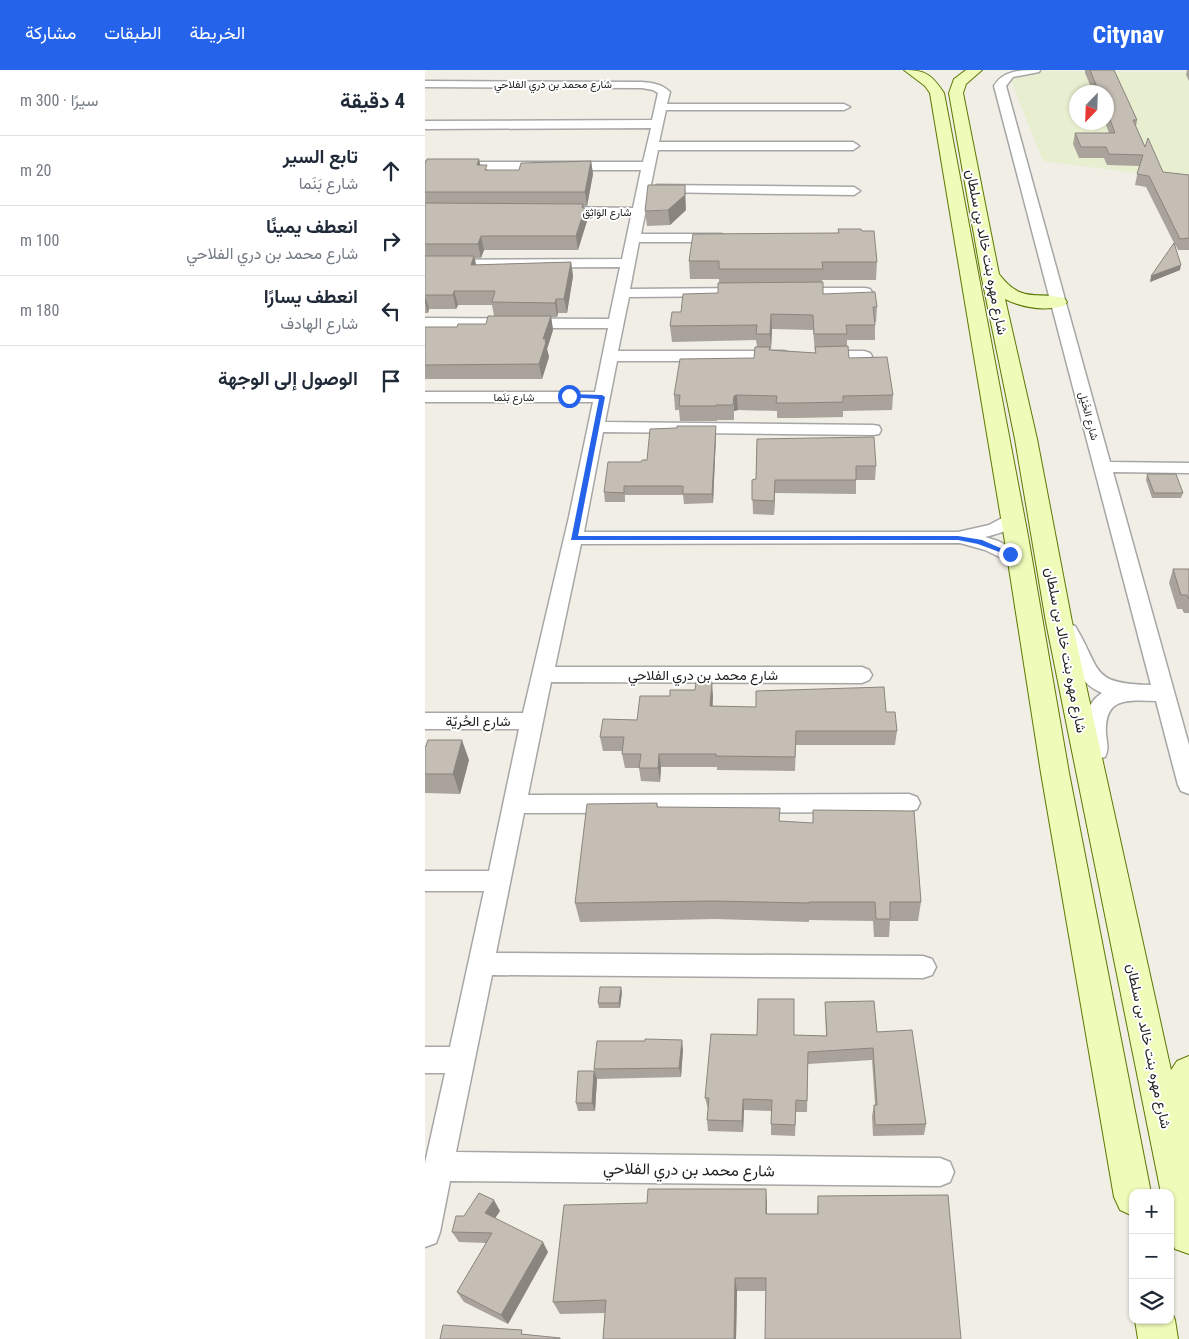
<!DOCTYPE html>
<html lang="ar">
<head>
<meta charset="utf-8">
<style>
	body { margin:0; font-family:"Roboto Condensed",Vazirmatn,sans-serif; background:#f6f6f7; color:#1f2937; direction:rtl }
	.controls { position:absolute; right:15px; bottom:15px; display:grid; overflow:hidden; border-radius:10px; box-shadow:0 1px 4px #0004 }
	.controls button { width:45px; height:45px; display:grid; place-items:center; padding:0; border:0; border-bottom:1px solid #e0e1e3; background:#fff; color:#1f2937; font:25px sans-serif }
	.compass { position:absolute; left:644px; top:15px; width:45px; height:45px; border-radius:50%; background:#fff; box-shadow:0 1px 4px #0004; rotate:203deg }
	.stop { position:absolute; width:15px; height:15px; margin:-11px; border:4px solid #2563eb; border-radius:50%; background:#fff }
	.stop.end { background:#2563eb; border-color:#fff; box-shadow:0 1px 5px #0008 }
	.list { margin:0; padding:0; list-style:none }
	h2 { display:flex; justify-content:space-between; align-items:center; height:65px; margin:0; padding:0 20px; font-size:21px }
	h2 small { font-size:16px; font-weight:400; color:#747a83 }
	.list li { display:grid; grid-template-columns:32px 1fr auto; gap:15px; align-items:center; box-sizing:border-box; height:70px; padding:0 20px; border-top:1px solid #e0e1e3 }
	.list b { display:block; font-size:19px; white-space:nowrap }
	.list p { margin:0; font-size:16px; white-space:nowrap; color:#747a83 }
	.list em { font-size:16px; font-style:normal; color:#747a83 }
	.icon { flex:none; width:28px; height:28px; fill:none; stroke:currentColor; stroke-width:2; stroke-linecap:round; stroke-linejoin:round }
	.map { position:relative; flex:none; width:764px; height:1269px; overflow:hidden; direction:ltr }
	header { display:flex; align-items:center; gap:30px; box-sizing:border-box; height:70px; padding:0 25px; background:#2563eb; color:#fff }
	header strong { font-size:24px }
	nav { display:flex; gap:28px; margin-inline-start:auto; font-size:18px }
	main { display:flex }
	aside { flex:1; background:#fff }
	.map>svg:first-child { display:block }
	.farmland { fill:#e8efd0; fill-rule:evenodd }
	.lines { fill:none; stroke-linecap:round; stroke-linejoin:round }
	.street-casing { stroke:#a6a6a6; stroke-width:3 }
	.secondary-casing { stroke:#5c7903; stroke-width:2 }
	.street { fill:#fff; fill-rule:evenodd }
	.secondary { fill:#eefbb9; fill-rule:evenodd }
	.wall { fill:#a9a39b; fill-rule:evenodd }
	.shaded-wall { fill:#8a857e }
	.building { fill:#c5beb4; stroke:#8a857e }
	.route { fill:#2563eb }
	.labels { text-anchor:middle; stroke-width:4; stroke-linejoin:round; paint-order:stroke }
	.far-street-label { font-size:11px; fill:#1f1f1f; stroke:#fff }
	.street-label { font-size:14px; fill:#1f1f1f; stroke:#fff }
	.near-street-label { font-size:16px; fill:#1f1f1f; stroke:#fff }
</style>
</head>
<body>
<header>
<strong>Citynav</strong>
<nav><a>الخريطة</a><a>الطبقات</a><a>مشاركة</a></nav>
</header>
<main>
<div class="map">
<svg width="764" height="1269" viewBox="0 0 764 1269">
	<rect width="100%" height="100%" fill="#f0eee5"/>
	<!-- farmland -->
	<path class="farmland" d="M 605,1 L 764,2 L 764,110 L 618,91 L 586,11 ZM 652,22 L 682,22 L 682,52 L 652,52 Z"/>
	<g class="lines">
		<defs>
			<g id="street">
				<path d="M 615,0 L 614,2 L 588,7 L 581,16 L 685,392 L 764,393 L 764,403 L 688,402 L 764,675 L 764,724 L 756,721 L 753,715 L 731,631 C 702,630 679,627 681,664 C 682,673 684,679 680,687 L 672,689 L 664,687 C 654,668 657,635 677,623 C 649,611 647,585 633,561 L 636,556 L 643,554 L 650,556 C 677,600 664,614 726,615 L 569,16 C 578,0 597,0 615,0 Z"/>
				<path d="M 0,11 L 217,12 C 228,13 237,14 245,22 L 242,34 L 419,34 L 425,37 L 419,40 L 241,40 L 234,72 L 428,72 L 434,76 L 428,80 L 233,80 L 216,164 L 297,164 L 304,168 L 297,172 L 214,172 L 205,219 L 320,218 L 325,219 L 327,222 L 325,225 L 320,226 L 204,227 L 193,281 L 359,281 L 365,283 L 367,286 L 365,289 L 359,291 L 192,291 L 180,352 L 448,355 L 454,356 L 456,360 L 454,364 L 448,365 L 178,362 L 159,462 L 533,462 L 564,455 L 588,442 L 594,444 L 597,448 C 589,460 573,464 560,467 L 573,471 L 601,485 L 603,489 L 601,493 L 594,495 L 587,493 L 560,480 L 535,473 L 156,474 L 130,597 L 437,597 L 444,600 L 447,605 L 444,610 L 437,613 L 126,612 L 103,725 L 484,724 L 492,727 L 495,733 L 492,739 L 484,742 L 99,743 L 71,883 L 498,886 L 507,889 L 511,897 L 507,905 L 498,908 L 67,905 L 31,1082 L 515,1088 L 525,1092 L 529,1102 L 525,1112 L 515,1116 L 25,1111 L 15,1162 L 11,1173 L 0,1177 L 0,1093 L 20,1003 L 0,1003 L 0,977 L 25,977 L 59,821 L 0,821 L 0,801 L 64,801 L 94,659 L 0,659 L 0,643 L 98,643 L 144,447 L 168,332 L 0,332 L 0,322 L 170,322 L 183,258 L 0,258 L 0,248 L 184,249 L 195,197 L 0,198 L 0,190 L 197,189 L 206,146 L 133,145 L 126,141 L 133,137 L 208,138 L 216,100 L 0,100 L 0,92 L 218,92 L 226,58 L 0,59 L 0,51 L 227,50 L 233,23 L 228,20 L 217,18 L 0,17 Z"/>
				<polygon points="232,115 429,117 435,121 429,125 227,122 226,119"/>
				<polygon points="368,218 440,218 445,219 447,222 445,225 440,226 363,225 361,222 363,219"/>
				<polygon points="397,281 439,281 445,283 447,286 445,289 439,291 391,289 389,286 391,283"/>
			</g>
			<g id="secondary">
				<path d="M 479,0 C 501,0 507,5 519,23 L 603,466 L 644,703 L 726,1123 L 708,1123 L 708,1146 L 695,1140 L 689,1127 L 616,703 L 579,466 L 505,23 L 500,16 Z"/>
				<path d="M 541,0 L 557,0 L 541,14 L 538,23 L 574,204 C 597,234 610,221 639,228 L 642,232 L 639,236 C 619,241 598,238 580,229 L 612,369 L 647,552 L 746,1000 L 752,991 L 764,986 L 764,1184 L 750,1179 L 745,1166 L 745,1123 L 736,1123 L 621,552 L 590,369 L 556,204 L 524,23 L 529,9 Z"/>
				<polygon points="745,1238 750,1250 753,1269 713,1269 710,1250 745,1250"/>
			</g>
		</defs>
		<!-- street casing -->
		<use href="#street" class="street-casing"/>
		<!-- secondary casing -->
		<use href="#secondary" class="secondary-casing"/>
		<!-- street -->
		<use href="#street" class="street"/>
		<!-- secondary -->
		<use href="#secondary" class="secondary"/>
	</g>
	<!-- wall -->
	<g class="wall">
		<polygon points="660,0 689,0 712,50 711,57 720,77 738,102 764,105 764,180 753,180 750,174 755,200 725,212 749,173 721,117 710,115 714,96 682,95 679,88 654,88 648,74 650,63 684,63 680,52 682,52 682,22 668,22 660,3"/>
		<polygon points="762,0 764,0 764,11 761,5"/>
		<polygon points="166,91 168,104 162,136 158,136 159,138 160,138 162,151 153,180 59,180 56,188 50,188 51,195 146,192 148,206 142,243 133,243 132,247 126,247 128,260 122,279 124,287 117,309 0,309 0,257 32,257 61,254 69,246 67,235 33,235 31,239 4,239 3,243 0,243 0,94 56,95 63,100 94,100"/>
		<polygon points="261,140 245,155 222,156 220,141"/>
		<path d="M 413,159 L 437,161 L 452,192 L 451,210 L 397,210 L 398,224 L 452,237 L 451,252 L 450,252 L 450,270 L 422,270 L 422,276 L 424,288 L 468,325 L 467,340 L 418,341 L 418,347 L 371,348 L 352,348 L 352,341 L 313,340 L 309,341 L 309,350 L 292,350 L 292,351 L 255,351 L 254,340 L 250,340 L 249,325 L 329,288 L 332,277 L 331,270 L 247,272 L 245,256 L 256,242 L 293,223 L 294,213 L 294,209 L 265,209 L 264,191 L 413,163 ZM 347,259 L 388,260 L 390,283 L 345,280 L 345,279 L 346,279 Z"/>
		<polygon points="291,365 288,433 259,434 258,425 200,425 200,432 180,432 179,422 216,392"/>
		<polygon points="332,369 451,396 450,410 431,410 431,424 350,423 349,445 328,444 327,410 331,409"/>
		<polygon points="722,404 758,423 756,428 727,428 721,410"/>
		<polygon points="748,499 764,499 764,543 759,543 757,539 752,539 744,513"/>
		<polygon points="288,626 287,636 461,642 472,661 470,675 371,675 370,701 292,700 292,697 236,697 235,712 216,711 214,698 200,698 197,684 198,681 178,681 175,667 212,650"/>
		<polygon points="0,676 44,690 35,724 0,723"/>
		<polygon points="232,733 233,737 355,751 496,832 493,851 465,851 464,867 449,867 448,851 384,850 384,852 290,849 155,852 150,833"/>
		<polygon points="197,922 195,938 174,938 173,933"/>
		<polygon points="400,932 452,962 501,1054 499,1065 448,1066 447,1046 449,1035 450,1035 447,990 383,994 382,1042 371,1042 370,1066 346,1065 346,1041 319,1040 318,1062 283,1061 282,1050 283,1039 280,1028 369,965 401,966"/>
		<polygon points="258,979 256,1007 172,1009 170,1041 153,1041 151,1033 169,1001 169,999"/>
		<polygon points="523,1125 341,1221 312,1221 311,1269 178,1269 180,1243 135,1244 128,1232 342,1134 342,1144 392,1144 393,1126"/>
		<polygon points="75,1141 70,1148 123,1182 83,1254 39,1232 32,1222 61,1173 34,1172 27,1162 39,1146"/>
	</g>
	<!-- shaded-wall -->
	<g class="shaded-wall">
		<polygon points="54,89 57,102 52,95"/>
		<polygon points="166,91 168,104 162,136 160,122"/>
		<polygon points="260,115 261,140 245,155 243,140"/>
		<polygon points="158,134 159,141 160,138 162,151 153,180 151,166"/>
		<polygon points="56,166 59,180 56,188 53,174"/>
		<polygon points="49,186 52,200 46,195"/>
		<polygon points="146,192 148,206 142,243 139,229"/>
		<polygon points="756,195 755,200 725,212 726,206"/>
		<polygon points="29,221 33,235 31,239 28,225"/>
		<polygon points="0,225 4,239 3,243 0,232"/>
		<polygon points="131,229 133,243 132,247 130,233"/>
		<polygon points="346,244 347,259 346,279 345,264"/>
		<polygon points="126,246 128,260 122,279 124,287 117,309 114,294 118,269"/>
		<polygon points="312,325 313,340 309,341 309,350 309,326"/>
		<polygon points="291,356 291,365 288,433 287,424"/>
		<polygon points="350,410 350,423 349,445 349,431"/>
		<polygon points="287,612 288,626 287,650 285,636"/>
		<polygon points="37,670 44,690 35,724 28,704"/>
		<polygon points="234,684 236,697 235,712 233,698"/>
		<polygon points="196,917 197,922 195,938 194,933"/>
		<polygon points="257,970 258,979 256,1007 254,998"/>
		<polygon points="169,1001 172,1009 170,1041 167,1033"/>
		<polygon points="318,1029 319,1040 318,1062 317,1051"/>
		<polygon points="341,1119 342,1134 342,1159 341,1144"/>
		<polygon points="69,1130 75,1141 66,1154 60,1143"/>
		<polygon points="118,1172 123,1182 83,1254 76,1245"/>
		<polygon points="310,1208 312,1221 311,1269 309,1269"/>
	</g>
	<!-- building -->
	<g class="building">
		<polygon points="665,0 689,0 712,50 708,50 720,77 723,68 738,102 764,105 764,168 755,169 724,106 712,104 718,85 684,84 681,77 656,77 650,63 690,63 682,41 682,22 674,22"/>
		<polygon points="2,89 54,89 52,95 62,95 60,100 94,100 96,93 166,91 160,122 0,122 0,94"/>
		<polygon points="223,115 260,115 260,125 243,140 220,141"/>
		<polygon points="0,133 158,134 157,138 160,138 151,166 56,166 53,174 0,174"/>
		<polygon points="413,159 436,159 437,161 449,161 452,192 397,192 398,199 294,199 294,191 264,191 268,164 414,163"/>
		<polygon points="749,173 756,195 726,206"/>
		<polygon points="0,186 49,186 46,195 146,192 139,229 131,229 130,233 67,232 70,221 29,221 28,225 0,225"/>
		<polygon points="398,212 398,224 450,222 452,237 448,237 450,255 421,255 422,264 389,264 388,245 346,244 345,264 331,264 332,255 245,256 247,242 256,242 258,224 293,223 293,213"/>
		<polygon points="63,246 126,246 118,269 121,269 120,272 121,272 114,294 0,295 0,257 32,257 33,254 61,254"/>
		<polygon points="423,276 424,288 462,287 468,325 418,326 418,332 371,333 351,333 352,326 312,325 309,326 308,335 291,335 291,336 254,336 255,325 249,325 255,289 329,288 330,277 345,277 344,280 391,283 390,277"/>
		<polygon points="252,356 291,356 287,424 258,424 258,416 199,416 199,423 179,422 183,392 216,392 217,390 222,390 225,359 252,358"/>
		<polygon points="449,367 451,396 431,396 431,410 350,410 349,431 327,430 327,410 331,409 332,369"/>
		<polygon points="722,404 751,404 758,423 729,423"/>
		<polygon points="748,499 764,499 764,529 762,525 756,525"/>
		<polygon points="271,612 287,612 285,636 331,637 331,621 459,617 461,642 470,642 472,661 371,661 370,687 291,686 291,684 234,684 233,698 214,698 216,684 197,684 199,667 175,667 178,649 212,650 215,626 245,626 245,620 270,620"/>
		<polygon points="3,670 37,670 28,704 0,704 0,676 1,676"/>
		<polygon points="232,733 232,737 355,738 354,751 388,753 388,740 489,741 496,832 465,832 465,849 451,849 450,832 384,832 384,833 288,831 150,833 162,734"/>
		<polygon points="175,917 196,917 194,933 173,933"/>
		<polygon points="333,929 369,929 369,965 402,966 400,932 449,931 452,962 487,960 501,1054 450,1055 449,1035 452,1035 448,978 383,982 382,1031 371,1030 370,1055 346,1054 347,1030 318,1029 317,1051 282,1050 284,1028 280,1028 286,964 332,965"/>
		<polygon points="220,969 257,970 254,998 169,999 172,971 220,971"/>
		<polygon points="153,1001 169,1001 167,1033 151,1033"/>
		<polygon points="223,1119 341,1119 341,1144 393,1144 393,1126 523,1125 536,1269 340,1269 341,1208 310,1208 309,1269 178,1269 181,1230 128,1232 139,1135 222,1133"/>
		<polygon points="54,1123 69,1130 60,1143 118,1172 76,1245 32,1222 67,1163 27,1162 31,1146 39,1146"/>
		<polygon points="18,1255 97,1260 96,1264 135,1268 135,1269 15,1269"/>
	</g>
	<!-- route -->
	<polygon class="route" points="144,324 177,325 180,327 153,466 533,466 557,470 589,484 585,486 553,474 533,470 146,470 174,329 142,327"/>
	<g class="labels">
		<!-- far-street labels -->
		<g class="far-street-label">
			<text x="128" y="18">شارع محمد بن دري الفلاحي</text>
			<text x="182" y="146">شارع الوَاثِق</text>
			<text x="89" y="331">شارع بَنَما</text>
			<text transform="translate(664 346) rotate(75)" y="4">شارع الخَيْل</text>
		</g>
		<!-- street labels -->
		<g class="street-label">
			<text transform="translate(562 182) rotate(79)" y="5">شارع مهره بنت خالد بن سلطان</text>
			<text transform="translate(641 580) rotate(79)" y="5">شارع مهره بنت خالد بن سلطان</text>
			<text x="278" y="610">شارع محمد بن دري الفلاحي</text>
			<text x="53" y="656">شارع الحُريّة</text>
			<text transform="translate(724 976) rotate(78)" y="5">شارع مهره بنت خالد بن سلطان</text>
		</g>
		<!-- near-street labels -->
		<g class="near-street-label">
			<text transform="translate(264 1099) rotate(1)" y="6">شارع محمد بن دري الفلاحي</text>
		</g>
	</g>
</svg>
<div class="controls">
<button>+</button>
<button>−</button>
<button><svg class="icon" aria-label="layers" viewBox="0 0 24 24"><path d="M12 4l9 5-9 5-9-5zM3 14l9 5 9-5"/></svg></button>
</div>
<svg class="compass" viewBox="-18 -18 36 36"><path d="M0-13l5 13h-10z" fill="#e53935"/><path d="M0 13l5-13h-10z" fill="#747a83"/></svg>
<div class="stop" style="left:144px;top:326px"></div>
<div class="stop end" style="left:585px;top:484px"></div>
</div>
<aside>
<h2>4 دقيقة<small>سيرًا · 300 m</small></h2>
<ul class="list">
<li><svg class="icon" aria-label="ahead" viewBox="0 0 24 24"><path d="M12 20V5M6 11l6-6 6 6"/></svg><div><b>تابع السير</b><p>شارع بَنَما</p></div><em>20 m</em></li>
<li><svg class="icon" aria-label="right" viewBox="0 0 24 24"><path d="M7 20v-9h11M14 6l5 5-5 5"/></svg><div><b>انعطف يمينًا</b><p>شارع محمد بن دري الفلاحي</p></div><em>100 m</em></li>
<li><svg class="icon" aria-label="left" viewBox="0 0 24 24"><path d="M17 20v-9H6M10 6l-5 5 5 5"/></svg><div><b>انعطف يسارًا</b><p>شارع الهادف</p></div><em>180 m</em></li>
<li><svg class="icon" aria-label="arrive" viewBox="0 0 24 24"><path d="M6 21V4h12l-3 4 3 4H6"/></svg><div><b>الوصول إلى الوجهة</b></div></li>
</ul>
</aside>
</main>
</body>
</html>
